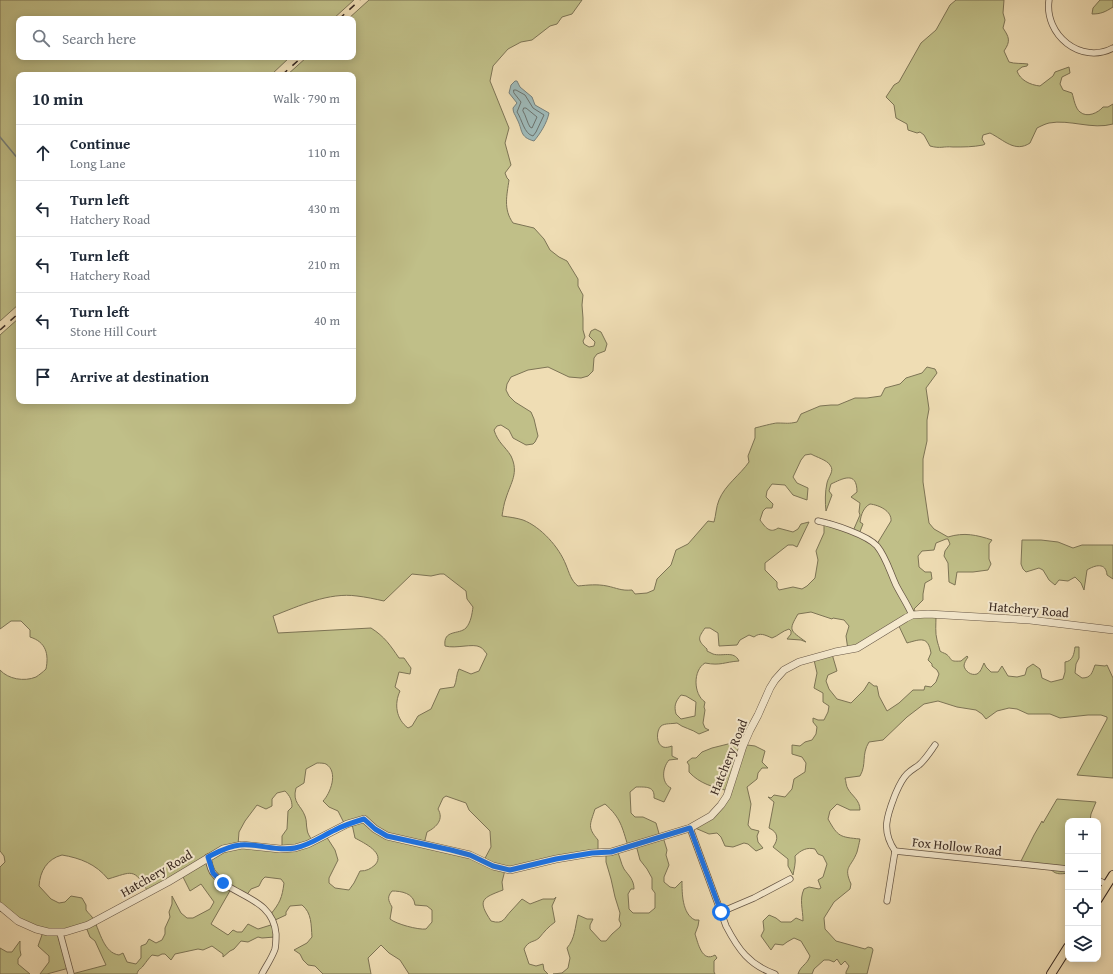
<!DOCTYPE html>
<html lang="en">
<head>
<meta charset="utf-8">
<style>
	body { margin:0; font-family:"Gentium Book Plus",serif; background:#f6f6f7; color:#1f2937 }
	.controls { position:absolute; right:12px; bottom:12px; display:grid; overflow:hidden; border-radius:8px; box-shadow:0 2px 10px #0003 }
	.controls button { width:36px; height:36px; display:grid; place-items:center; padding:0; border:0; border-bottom:1px solid #e0e1e3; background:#fff; color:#1f2937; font:20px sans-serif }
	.stop { position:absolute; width:12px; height:12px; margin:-9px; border:3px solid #1a73e8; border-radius:50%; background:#fff }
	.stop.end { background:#1a73e8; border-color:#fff; box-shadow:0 1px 4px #0008 }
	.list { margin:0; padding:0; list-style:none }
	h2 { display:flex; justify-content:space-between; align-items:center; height:52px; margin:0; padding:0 16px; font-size:17px }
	h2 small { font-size:13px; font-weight:400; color:#747a83 }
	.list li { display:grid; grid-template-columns:26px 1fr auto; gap:12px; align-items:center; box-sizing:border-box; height:56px; padding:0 16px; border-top:1px solid #e0e1e3 }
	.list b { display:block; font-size:15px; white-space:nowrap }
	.list p { margin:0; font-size:13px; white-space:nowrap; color:#747a83 }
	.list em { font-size:13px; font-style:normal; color:#747a83 }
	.icon { flex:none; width:22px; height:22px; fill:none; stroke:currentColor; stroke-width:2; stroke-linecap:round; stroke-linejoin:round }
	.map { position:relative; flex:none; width:1113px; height:974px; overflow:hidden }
	.search { position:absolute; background:#fff; box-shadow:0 2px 10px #0003; left:16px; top:16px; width:340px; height:44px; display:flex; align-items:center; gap:10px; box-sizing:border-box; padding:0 14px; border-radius:8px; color:#747a83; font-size:15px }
	.panel { position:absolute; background:#fff; box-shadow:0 2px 10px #0003; left:16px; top:72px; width:340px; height:332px; border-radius:8px }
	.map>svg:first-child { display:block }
	.green { fill:#c0bf88; stroke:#7d7455; fill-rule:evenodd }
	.water { fill:#9eb9b8; stroke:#76807c }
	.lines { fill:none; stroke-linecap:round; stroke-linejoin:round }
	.shore { stroke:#6c726d; stroke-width:1 }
	.stream { stroke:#76807c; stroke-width:1.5 }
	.minor-casing { stroke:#675746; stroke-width:7 }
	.tertiary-casing { stroke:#675746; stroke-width:8 }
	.primary-casing { stroke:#3a2a22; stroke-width:10 }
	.minor { stroke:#f5e9ce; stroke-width:5.5 }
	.tertiary { stroke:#f5e9ce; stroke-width:7 }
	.primary { stroke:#efddb4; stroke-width:8 }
	.rail { stroke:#3a2a22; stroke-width:1.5; stroke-dasharray:7 7; stroke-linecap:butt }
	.route { stroke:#1a73e8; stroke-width:5 }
	.labels { text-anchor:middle; stroke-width:4; stroke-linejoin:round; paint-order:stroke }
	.street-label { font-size:13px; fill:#3a2a22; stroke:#f5e9ce }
</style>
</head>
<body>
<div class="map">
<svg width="1113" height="974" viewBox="0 0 1113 974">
	<rect width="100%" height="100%" fill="#efddb4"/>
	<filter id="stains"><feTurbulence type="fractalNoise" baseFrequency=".005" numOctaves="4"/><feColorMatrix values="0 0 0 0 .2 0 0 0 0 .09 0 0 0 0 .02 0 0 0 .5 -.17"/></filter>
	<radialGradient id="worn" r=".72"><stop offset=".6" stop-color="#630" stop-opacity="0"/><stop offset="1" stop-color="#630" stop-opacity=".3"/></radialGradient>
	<!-- green -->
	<g class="green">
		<polygon points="0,0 354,0 333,19 19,19 19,57 290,57 271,75 19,75 19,304 0,321"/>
		<path d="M 369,0 L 582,0 L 572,14 L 562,17 L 557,24 L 550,26 L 532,40 L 521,42 L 508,49 L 493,66 L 490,81 L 509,128 L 505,143 L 511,165 L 505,173 L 507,178 L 509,180 C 507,195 503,209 513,223 L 534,228 L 544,239 L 550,250 L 559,257 L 567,261 L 578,279 L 578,286 L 583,295 L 582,305 L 583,318 L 583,330 L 585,337 L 583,341 L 584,344 L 589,347 L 594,346 L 595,342 L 589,336 L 591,331 L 595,329 L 601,332 L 607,344 L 605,351 L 597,354 L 594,358 L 593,371 L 588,376 L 581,378 L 569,377 L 548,367 L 528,370 L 511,377 L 507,384 L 506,390 L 509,396 L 515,402 L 531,412 L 534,419 L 538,436 L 535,442 L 533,444 L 526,445 L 513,438 L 509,430 L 501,425 L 497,426 L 494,430 C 498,443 505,446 511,456 C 519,473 511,482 506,498 C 504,503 503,510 502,516 C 509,517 517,518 523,520 C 541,527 559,547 566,565 C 569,572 571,581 578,586 C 588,585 597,584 607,586 C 617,588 621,591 632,590 L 635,594 L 647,593 L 654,590 L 657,579 L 671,565 L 676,550 L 688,544 L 708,521 L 714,522 C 716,515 716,507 719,500 C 725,485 740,475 749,462 L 748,456 L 755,438 L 755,428 C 759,427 774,423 777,423 C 787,423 788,424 797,422 L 801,414 L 820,406 L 831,405 L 838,405 L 855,398 L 867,398 L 881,396 L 885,388 L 900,384 L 906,378 L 922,373 L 927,367 L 935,369 L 937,373 L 926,388 L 929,409 L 927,420 L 927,441 L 923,459 L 923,482 L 929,523 L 934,529 L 948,537 C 964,532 977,535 992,540 L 989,544 L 989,559 L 991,564 L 988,570 L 973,572 L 957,572 L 955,585 L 949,582 L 948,563 L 944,556 L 945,551 L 950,544 L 948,539 L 946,539 L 936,543 L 934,550 L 922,551 L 918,556 L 919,567 L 925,572 L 931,572 L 932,579 L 925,583 L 923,594 L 923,600 L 914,609 L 916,613 L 936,616 C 936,624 935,633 937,640 C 938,645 939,646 940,651 C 941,652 944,653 946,654 C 953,659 948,662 961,661 L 967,656 L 968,657 C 966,660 964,663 964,666 C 965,671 971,676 977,674 C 981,672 982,667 984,663 L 986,667 L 991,672 L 998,672 L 1002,666 L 1008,676 L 1017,677 L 1025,675 L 1027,668 L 1033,664 L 1040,669 L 1042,678 L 1051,682 L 1063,679 L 1065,672 L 1065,662 C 1073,661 1074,654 1075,647 L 1079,647 L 1079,658 L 1076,664 L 1075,673 L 1082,678 C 1091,678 1092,673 1095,665 L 1105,666 L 1107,665 L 1113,678 L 1113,778 L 1077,775 L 1107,719 L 1107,717 L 1101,715 L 1088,715 L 1060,718 L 1050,714 L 1028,714 L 1017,709 L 1009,708 L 997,711 L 986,719 L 982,714 L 976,710 L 957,707 L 938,701 L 924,704 L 907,717 L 883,740 L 869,742 C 861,755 867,764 860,776 L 845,778 C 846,781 846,786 848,789 C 852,796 860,800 860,810 L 850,810 L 837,804 L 830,811 L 828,819 C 838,837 840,837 860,839 C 859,844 858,848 857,852 C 851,868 843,866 851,884 L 850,889 L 834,902 L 824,918 L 825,929 L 836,941 L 865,949 L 868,947 L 872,948 L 873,950 L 867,974 L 846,974 L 846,972 L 849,966 L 845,961 L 841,965 L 837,959 L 834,962 L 829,960 L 824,960 L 814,969 L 812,974 L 798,974 C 801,965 807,965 810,956 L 801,941 L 794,938 L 787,942 L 783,945 L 775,944 L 771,950 L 761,936 L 764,930 L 763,921 L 769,915 L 776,918 L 781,922 L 791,922 L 796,918 L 803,921 C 803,909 799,900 804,889 L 809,887 L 819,889 L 821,888 L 818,880 L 823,877 L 827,864 L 823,856 L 818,854 L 815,849 C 807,847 801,850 795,856 C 796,863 794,869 793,875 L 788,866 L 788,859 L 773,847 C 779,839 778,832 769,828 L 774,802 L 768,797 L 771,798 L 774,795 L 785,797 L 792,789 L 794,779 L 805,772 L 806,763 L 802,757 L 792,754 L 792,745 L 800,746 L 805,742 L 812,740 L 816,734 L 817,727 L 813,722 L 813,718 L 818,720 L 824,720 L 828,712 L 829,706 L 823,702 L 823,693 L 814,688 L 817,673 L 814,660 L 832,654 L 837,671 L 828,675 L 826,681 L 829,689 L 837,699 L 851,703 L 864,690 L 869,682 L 874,686 L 877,686 L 879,696 L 887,711 L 899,703 L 913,690 L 924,690 L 925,686 L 931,687 L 936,682 L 939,674 L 937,670 L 932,666 L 932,664 L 928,660 L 931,653 C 928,636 921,639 907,643 L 897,622 L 848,650 L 846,636 L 849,626 L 844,620 L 833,618 L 832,619 L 811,612 L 798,614 C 788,631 790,630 806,642 L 801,640 L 787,639 L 791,634 L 791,631 L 789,629 C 782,631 778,636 772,638 C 765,635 760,632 754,637 L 749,635 L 740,640 L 737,645 L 719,646 L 718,633 L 710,628 L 705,628 C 698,638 697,640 707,649 L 707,651 C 709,652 711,653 713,654 C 722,657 734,650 739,661 C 724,662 721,666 705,663 C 693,670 693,694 705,702 L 704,707 L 705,710 L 703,723 L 705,728 L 709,730 L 699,734 C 692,729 683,728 677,723 C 672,724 665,723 661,726 C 656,731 656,744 663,747 C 666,748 669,747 672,746 L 672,756 L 678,759 L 669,760 C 662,768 661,783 671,788 L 664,802 L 654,798 C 655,786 646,787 636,787 L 630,792 L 631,813 L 635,817 L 643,817 L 656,823 L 660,837 L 663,837 L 667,850 L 666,855 L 669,865 L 664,877 L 664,882 L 670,887 L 675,888 L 682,881 C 682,893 682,914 695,920 L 699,920 L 698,926 L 695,934 C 698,943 702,963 715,955 L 717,958 L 714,961 L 714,972 L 715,974 L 553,974 L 562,973 L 568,968 L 570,958 L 567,948 C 575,939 575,927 578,915 L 587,919 L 593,919 L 590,925 L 590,929 L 601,941 L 606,941 L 612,934 L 620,927 L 621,924 L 619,920 L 620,913 L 615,897 L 611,879 L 606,862 L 606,854 L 617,851 C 620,856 621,864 624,869 C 629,876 634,880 634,889 L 631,889 L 628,894 L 629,909 L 633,913 L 649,913 L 655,908 L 655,893 L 652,889 L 652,878 L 647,869 L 640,860 L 636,845 L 628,846 C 622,827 621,818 605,804 L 595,809 C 590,825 587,827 598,840 L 598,852 L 505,870 L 502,882 L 503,890 C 482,898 477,900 491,921 C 504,925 504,918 511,911 C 515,907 518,903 522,899 L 530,904 L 543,899 L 554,899 L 556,897 L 552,906 L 555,922 C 548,927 544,932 539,938 C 533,943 529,940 524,949 L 529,964 L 536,966 L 543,964 L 544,970 L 548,974 L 409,974 L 400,960 L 389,953 L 381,945 L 368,958 L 371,974 L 323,974 L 315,966 L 308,965 L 303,960 L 300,954 L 294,950 L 307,943 L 312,937 C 311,925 312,913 302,905 L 290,906 L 286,912 L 286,915 L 273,921 L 270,915 C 280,903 282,898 284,883 L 281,879 L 265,877 L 262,880 L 259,886 L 251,889 L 246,896 L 231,889 L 211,924 L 228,935 L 233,930 L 237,932 L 242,932 L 248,924 L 258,929 L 274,924 L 275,937 L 262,938 L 258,937 L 248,942 L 241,941 L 234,949 L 230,951 L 223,957 L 223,954 L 212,946 L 203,950 L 198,949 L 175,954 L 171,960 L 165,954 L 162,954 L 158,956 L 152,955 C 148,959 147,961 143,966 C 141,969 138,969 137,974 L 72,974 L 106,965 L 95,941 L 90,937 L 86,927 L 60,934 L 69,968 L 47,974 L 40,974 L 49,962 L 49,956 L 38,946 L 43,932 L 3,909 L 0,912 L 0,867 L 5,862 L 4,856 L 0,851 L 0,670 C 8,679 24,682 36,677 C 39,675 43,672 46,669 C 49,654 46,642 30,637 L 30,630 L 21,621 L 11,621 L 0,629 L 0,335 L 19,318 L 19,401 L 353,401 L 353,75 L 287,75 L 307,57 L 353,57 L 353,19 L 348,19 ZM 811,454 C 816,457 827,460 830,465 C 835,471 828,477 827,483 C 825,491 825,503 826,511 L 832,495 L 829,491 L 831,484 C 842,479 857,470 857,492 L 851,497 L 860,503 L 859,512 L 860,515 L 853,531 L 830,521 L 824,521 L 824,533 L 816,551 L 818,560 L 815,578 L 807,586 L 802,589 L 793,587 L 779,590 L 777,587 L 777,582 L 765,570 L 765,563 L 788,545 L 793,545 L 797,547 L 809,522 L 801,524 L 798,529 L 793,532 L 778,528 C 770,534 765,527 760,520 L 763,511 L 766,508 L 772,508 L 773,504 L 766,497 L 767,491 L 772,484 L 785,485 L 793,495 L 807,500 L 808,488 L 797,483 L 793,477 L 801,460 L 805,455 ZM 870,504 C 879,505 892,511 891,521 L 877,544 L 859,534 L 863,524 L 860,522 C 861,514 864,507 870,504 ZM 412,574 L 431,576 L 440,574 L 444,574 L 466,591 L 467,599 L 473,607 C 472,614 471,622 466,628 C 459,635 443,629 445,646 C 456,649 473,643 480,647 C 483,648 485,652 487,654 L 479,671 L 471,674 L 459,669 C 456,674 457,681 454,687 L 440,689 L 431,709 L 418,716 L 412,726 L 408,728 C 396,719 394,704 400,691 L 395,687 L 399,672 L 410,674 L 411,668 L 404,658 L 399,658 C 390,645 385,637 371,628 L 278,633 L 273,616 C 299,606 329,592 357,596 C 366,597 375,599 384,601 ZM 681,695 L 686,696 L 696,702 L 695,716 L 681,719 L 676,714 C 674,706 675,702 681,695 ZM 317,763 C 320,763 324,763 326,764 C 339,772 330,794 323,801 L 329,807 L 338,811 L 345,825 L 352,824 L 355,838 C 364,843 386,853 375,865 C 370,869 367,871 360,871 L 354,883 L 349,890 L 335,888 L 329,883 L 329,878 L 338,860 L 335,850 L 326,836 L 312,840 C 310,837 307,833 307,829 C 306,825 307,821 305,816 C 301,805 292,803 296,788 L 304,783 L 306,769 ZM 285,791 C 290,796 292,800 292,807 L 288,811 L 287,829 L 282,836 L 282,849 L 238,845 L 239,832 L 245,821 L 257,805 L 266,809 L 272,806 L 272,799 L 277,793 ZM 446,796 L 466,803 L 469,810 L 490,831 L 491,847 L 483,862 L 424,844 L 427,832 C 437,827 444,819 438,809 L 443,798 ZM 62,855 C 80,858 96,864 108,879 C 132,872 134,867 148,892 L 182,875 L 190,891 L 201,884 L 214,902 L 210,909 L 193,918 L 187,918 L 181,913 L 172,896 L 172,904 L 169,912 L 170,917 L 165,928 L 165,934 L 162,940 L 156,943 L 149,939 L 146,944 L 141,946 L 141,958 L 136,964 L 127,962 L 123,953 L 119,955 C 104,953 100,932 94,920 C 92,916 88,913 86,910 L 86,905 L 82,898 L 71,896 L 65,902 L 59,903 L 51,899 L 39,886 C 40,871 47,859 62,855 ZM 392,891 C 401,891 414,893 415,905 L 427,906 L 432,910 L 432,922 L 426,929 C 418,930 396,924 390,919 L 392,907 C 388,900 387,897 392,891 Z"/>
		<path d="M 956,0 L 1004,0 L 1003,13 L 1005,20 L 1003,28 C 1009,37 1011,41 1004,51 L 1009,62 C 1015,64 1021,63 1028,64 L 1027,66 L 1022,67 L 1017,71 C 1020,80 1030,85 1040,86 L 1053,76 L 1055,72 L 1069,67 L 1070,73 L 1062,77 L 1060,84 L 1063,90 L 1072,93 C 1074,99 1075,108 1080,112 C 1087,118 1098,113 1103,107 L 1108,107 L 1113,104 L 1113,124 C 1092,130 1070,119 1049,123 C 1045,124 1041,126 1037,128 L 1030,143 C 1015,153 1004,140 990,133 L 983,135 L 982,139 L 985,144 L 983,145 C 973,147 964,147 953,147 C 943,146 941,149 930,146 L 924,135 L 920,132 L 917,133 L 908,130 L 907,124 L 896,118 L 894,105 L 886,97 L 894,85 L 899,82 L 921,43 L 936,30 L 950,5 Z"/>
		<path d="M 1100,0 L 1113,0 L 1113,7 C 1105,12 1101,14 1092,14 L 1093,8 Z"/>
		<path d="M 1022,540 L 1041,540 L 1058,542 L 1073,548 L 1082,545 L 1113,545 L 1113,579 L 1107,575 C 1106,562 1095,565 1087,570 L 1084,590 L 1081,583 L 1075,577 L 1068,581 L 1059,580 L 1055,585 L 1049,580 L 1043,570 L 1039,568 L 1026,572 L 1023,569 L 1021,564 Z"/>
		<path d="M 732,743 L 755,746 L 765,751 L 762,762 L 768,768 L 762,768 L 758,773 L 757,779 L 747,787 L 751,804 L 748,825 L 751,829 L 759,831 L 757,836 L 758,842 L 763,848 L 756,851 L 748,844 L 744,843 L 733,847 L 725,846 L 721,837 L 717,833 L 709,834 L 695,828 L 704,821 L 729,791 C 713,787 700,784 689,772 L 689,765 L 687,762 L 692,758 L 696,758 L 702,752 L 712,748 Z"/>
		<path d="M 1057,799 L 1096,802 L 1091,814 L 1090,821 L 1068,821 L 1068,850 L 1066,864 L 1068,867 L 1068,873 C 1052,876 1055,870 1044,866 C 1037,863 1027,864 1020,863 L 1034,835 L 1042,821 L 1043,823 Z"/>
		<polygon points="20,941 20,950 21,955 18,959 18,964 30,974 0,974 0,948 7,952 12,952"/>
	</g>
	<!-- water -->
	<path class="water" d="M 515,81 L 517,81 L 520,87 L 532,97 L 535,105 L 549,113 C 547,123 540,134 534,141 C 519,137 523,130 517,119 C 515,114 513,113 513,108 L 517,103 L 509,93 L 511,85 Z"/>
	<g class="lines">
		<!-- shore -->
		<g class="shore">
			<path d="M 514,90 L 516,90 L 525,95 L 533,108 L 544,115 L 536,132 L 533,136 C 524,134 522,119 517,112 L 521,102 L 514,93 Z"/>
			<path d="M 524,108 L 526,108 L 537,117 L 532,128 L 530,127 C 527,122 526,116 523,111 Z"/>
		</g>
		<!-- stream -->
		<polyline class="stream" points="0,137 19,160"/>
		<defs>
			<g id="minor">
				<path d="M 1049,0 C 1044,35 1081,65 1113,48"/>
				<path d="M 818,521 C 833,524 867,535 877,546 C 886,557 890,572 896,585 C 901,595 908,605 912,615"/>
				<path d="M 690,828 L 726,926 C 738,949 749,965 775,974"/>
				<path d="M 895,851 C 881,830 887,816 895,795 C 898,788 901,780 907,774 C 911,770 915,768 919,765 C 925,760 930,752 935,745"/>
				<path d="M 208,857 C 209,863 210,870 214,874 C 232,897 273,897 276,934 C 276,939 276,944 275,949 C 272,958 266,966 262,974"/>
				<polyline points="1098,880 1107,885"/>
				<polyline points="887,901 895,851 1068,869"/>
				<polyline points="721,912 754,898 790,879"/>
				<polyline points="60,933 71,974"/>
			</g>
			<polyline id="tertiary" points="0,906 18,921 36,929 48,932 65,932 88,925 168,882 223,849 242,845 280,849 295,848 308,844 347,824 364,819 375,829 387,836 470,855 493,866 510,870 556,859 592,853 611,852 690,828 711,816 721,805 727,796 743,746 750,730 758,715 770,688 775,680 784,670 799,662 835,652 857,648 906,618 912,615 928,614 1030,620 1113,630"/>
			<g id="primary">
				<polyline points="1098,899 1113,875"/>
				<polyline points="1051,974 1068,947"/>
			</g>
		</defs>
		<!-- minor casing -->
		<use href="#minor" class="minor-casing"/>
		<!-- tertiary casing -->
		<use href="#tertiary" class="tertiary-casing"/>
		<!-- primary casing -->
		<use href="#primary" class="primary-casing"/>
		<!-- minor -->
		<use href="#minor" class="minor"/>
		<!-- tertiary -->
		<use href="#tertiary" class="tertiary"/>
		<!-- primary -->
		<use href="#primary" class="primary"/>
		<!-- rail -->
		<g class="rail">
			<polyline points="339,19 360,0"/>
			<polyline points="282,75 302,57"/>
			<polyline points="0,330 19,313"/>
		</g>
	</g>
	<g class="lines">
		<!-- route -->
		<path class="route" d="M 223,883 L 213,873 L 208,857 C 218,852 228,846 240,845 C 258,843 277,852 295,848 C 310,845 322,836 335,830 C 344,825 354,822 364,819 L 375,829 L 387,836 L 451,850 L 470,855 L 493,866 L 510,870 L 556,859 L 592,853 L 611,852 L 690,828 L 721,912"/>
	</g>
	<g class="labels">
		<!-- street labels -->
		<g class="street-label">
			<text transform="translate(1029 609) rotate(5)" y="5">Hatchery Road</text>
			<text transform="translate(728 757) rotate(-68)" y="5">Hatchery Road</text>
			<text transform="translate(957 846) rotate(6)" y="5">Fox Hollow Road</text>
			<text transform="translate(156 873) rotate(-30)" y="5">Hatchery Road</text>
		</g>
	</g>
	<rect width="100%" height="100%" filter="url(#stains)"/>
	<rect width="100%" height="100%" fill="url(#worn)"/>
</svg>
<div class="controls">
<button>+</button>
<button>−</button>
<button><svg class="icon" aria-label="locate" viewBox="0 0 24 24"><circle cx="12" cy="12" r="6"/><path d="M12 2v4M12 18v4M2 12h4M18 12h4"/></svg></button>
<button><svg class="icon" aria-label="layers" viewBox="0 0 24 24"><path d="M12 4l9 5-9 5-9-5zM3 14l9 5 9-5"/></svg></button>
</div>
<div class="stop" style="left:721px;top:912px"></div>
<div class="stop end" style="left:223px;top:883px"></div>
<div class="search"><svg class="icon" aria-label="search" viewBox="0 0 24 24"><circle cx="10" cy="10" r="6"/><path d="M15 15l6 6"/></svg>Search here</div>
<section class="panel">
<h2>10 min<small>Walk · 790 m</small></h2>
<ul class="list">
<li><svg class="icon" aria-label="ahead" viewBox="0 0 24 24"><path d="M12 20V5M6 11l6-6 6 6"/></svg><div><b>Continue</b><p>Long Lane</p></div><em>110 m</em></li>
<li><svg class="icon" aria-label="left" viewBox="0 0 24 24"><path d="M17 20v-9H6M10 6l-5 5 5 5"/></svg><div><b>Turn left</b><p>Hatchery Road</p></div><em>430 m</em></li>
<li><svg class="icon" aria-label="left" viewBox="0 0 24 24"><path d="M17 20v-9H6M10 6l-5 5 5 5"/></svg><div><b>Turn left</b><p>Hatchery Road</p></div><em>210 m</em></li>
<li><svg class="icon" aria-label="left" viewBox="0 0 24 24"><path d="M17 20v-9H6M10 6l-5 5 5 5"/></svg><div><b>Turn left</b><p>Stone Hill Court</p></div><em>40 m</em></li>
<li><svg class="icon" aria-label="arrive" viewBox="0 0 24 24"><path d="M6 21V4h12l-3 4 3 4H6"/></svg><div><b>Arrive at destination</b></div></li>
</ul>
</section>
</div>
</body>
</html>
